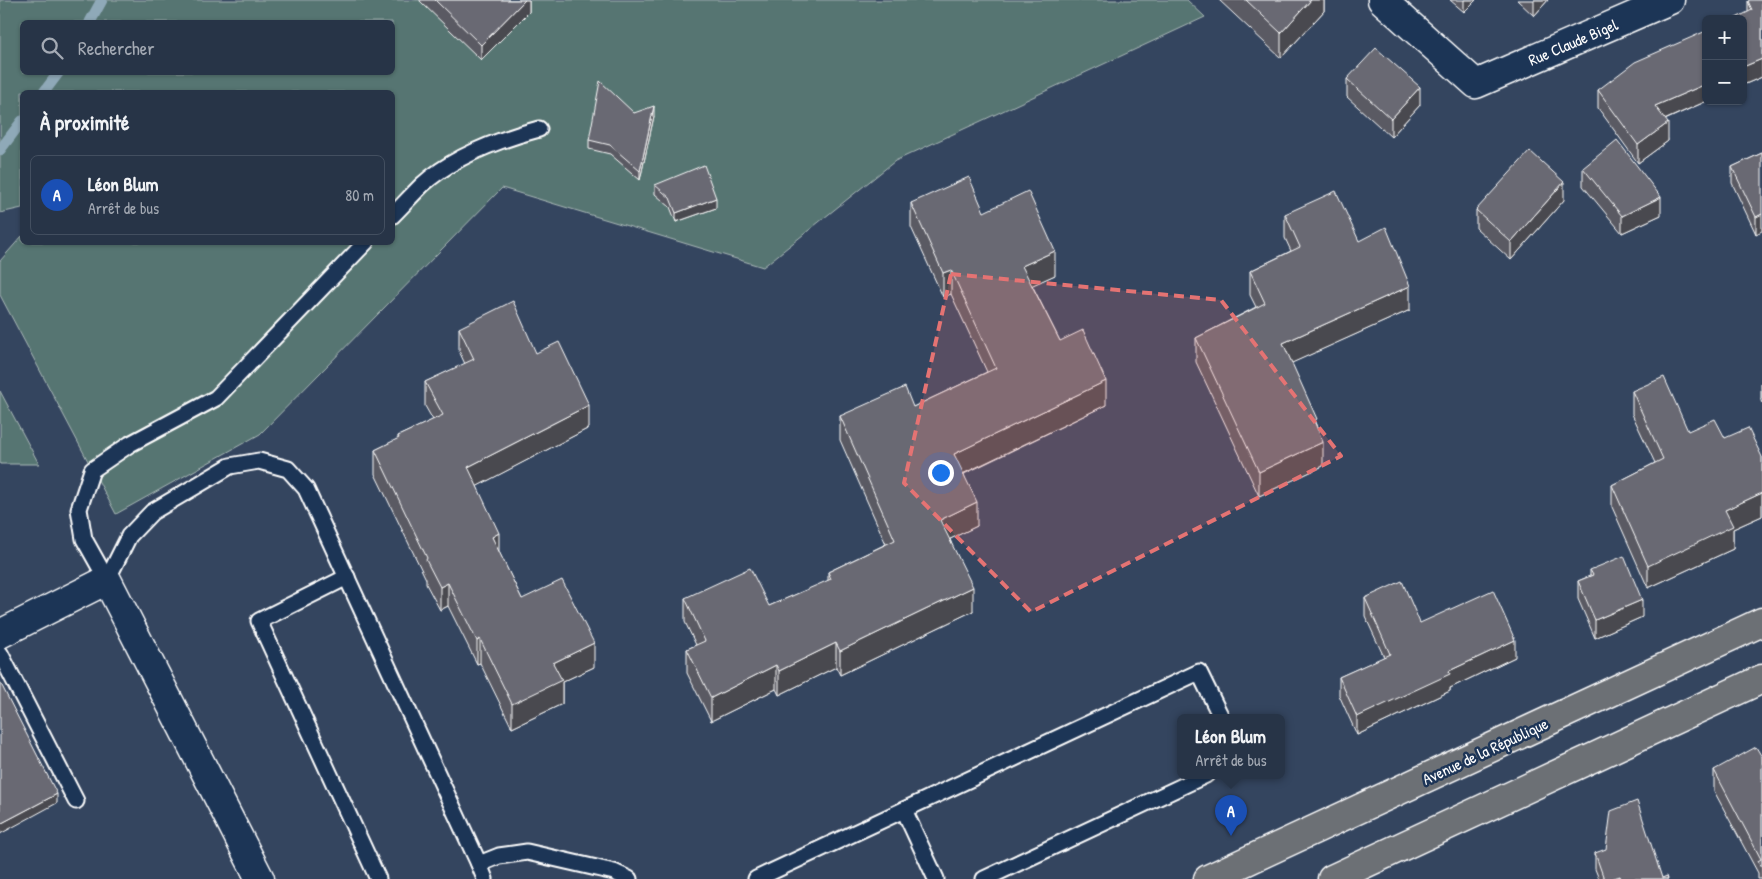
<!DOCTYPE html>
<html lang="fr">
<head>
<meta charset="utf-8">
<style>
	body { margin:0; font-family:"Patrick Hand",sans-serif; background:#2f3c4e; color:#f1f3f6 }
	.controls { position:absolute; right:15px; top:15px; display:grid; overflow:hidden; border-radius:8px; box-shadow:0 1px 4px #0004 }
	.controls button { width:45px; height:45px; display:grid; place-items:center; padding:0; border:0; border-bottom:1px solid #434f60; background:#273447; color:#f1f3f6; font:25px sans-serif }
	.you { position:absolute; left:940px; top:472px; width:18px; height:18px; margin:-12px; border:4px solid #fff; border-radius:50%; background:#1a73e8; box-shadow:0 0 0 8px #1a73e833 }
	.badge { display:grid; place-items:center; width:32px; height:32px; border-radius:50%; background:#ff9aa2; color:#fff; font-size:16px; font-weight:700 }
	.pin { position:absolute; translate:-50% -41px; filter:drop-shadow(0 1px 2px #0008) }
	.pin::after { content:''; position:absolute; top:26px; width:18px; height:15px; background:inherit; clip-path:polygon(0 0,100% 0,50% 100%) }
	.popup { position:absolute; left:1177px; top:714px; width:108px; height:65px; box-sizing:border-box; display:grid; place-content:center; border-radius:8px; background:#273447; filter:drop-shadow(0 1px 4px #0005); font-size:16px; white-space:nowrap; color:#a4aab4 }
	.popup b { font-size:19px; color:#f1f3f6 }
	.popup::after { content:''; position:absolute; left:50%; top:100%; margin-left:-10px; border:10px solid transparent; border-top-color:#273447 }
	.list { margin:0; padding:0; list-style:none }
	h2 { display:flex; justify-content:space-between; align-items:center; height:65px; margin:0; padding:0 20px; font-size:21px }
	h2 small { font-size:16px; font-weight:400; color:#a4aab4 }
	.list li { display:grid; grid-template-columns:32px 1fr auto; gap:15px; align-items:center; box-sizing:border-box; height:80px; margin:0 10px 10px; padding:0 10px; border:1px solid #434f60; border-radius:8px }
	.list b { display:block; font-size:19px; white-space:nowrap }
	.list p { margin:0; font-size:16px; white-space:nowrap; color:#a4aab4 }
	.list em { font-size:16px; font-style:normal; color:#a4aab4 }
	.icon { flex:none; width:28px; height:28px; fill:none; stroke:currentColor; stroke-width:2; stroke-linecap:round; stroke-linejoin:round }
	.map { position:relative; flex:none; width:1762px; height:879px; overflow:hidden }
	.search { position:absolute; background:#273447; box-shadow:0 1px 4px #0004; left:20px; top:20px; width:375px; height:55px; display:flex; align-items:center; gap:12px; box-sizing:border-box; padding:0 18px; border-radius:8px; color:#a4aab4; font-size:19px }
	.panel { position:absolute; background:#273447; box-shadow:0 1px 4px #0004; left:20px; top:90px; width:375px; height:155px; border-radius:8px }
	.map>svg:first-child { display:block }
	.green { fill:#577472; stroke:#abbab8; fill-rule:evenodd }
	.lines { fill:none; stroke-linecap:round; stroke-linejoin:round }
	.stream { stroke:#8fa9b8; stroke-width:11 }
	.lane-casing { stroke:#fff; stroke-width:19 }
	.street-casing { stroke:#fff; stroke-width:31 }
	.primary-casing { stroke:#fff; stroke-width:31 }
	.lane { stroke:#1d3557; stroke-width:15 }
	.street { stroke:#1d3557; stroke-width:28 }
	.primary { stroke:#6c6f75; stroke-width:28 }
	.wall { fill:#5a5a63; stroke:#fff }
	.shaded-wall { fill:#4a4a50; stroke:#fff }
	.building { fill:#696973; stroke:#fff }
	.marked { fill:#e47373; fill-opacity:0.2; stroke:#e47373; stroke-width:4; stroke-dasharray:10 6; stroke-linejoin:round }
	.labels { text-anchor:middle; stroke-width:5; stroke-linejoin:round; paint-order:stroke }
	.street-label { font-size:16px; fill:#fff; stroke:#1d3557 }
</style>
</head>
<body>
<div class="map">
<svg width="1762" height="879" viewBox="0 0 1762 879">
	<rect width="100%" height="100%" fill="#34455f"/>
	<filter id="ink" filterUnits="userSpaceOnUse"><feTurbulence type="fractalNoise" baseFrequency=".02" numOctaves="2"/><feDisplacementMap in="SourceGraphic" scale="10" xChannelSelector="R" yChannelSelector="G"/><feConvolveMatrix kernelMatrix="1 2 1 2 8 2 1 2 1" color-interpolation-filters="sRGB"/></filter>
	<g filter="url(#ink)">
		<!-- green -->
		<g class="green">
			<path d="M 0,0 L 1187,0 L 1205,17 L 895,161 L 763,267 L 502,188 L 260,434 L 116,514 L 0,295 L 0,261 L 22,236 L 22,242 L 392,242 L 392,92 L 22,92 L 22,208 L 0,213 ZM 22,22 L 392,22 L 392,72 L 22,72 Z"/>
			<polygon points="0,391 39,464 0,464"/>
		</g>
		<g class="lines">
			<!-- stream -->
			<g class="stream">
				<polyline points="90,22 102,0"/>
				<polyline points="44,92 59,72"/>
				<polyline points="0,150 22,121"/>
			</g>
			<defs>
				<g id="lane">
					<path d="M 392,216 C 402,206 412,195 422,185 C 454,156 497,140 539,129"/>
					<polyline points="347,577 259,621 378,879"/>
					<polyline points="107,580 129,536 152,512 230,466 259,461 288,469 306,489 479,864 499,856 527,852 614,872 629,879"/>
					<polyline points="107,580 84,539 79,509 92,470 130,444 216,398 366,242"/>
					<polyline points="0,653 76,801"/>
					<polyline points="904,810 936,879"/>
					<polyline points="479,864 485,879"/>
					<polyline points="756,879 1199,672 1221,717"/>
					<polyline points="984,879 1206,775"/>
				</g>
				<g id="street">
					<polyline points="1382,0 1476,84 1670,0"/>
					<polyline points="0,634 107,580 260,879"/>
				</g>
				<g id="primary">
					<polyline points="1208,879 1762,622"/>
					<polyline points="1332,879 1762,679"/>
				</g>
			</defs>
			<!-- lane casing -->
			<use href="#lane" class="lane-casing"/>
			<!-- street casing -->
			<use href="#street" class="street-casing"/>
			<!-- primary casing -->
			<use href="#primary" class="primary-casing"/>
			<!-- lane -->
			<use href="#lane" class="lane"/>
			<!-- street -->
			<use href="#street" class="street"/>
			<!-- primary -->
			<use href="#primary" class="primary"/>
		</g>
		<!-- wall -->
		<g class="wall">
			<polygon points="420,0 529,0 529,12 481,60 420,1"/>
			<polygon points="1219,0 1324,0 1324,11 1281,58"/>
			<polygon points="1450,0 1476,0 1464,12"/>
			<polygon points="1517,0 1548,0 1534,16"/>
			<polygon points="1762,0 1762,77 1743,85 1743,19 1748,12 1748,1"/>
			<polygon points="1347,79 1420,105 1391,137 1347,97"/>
			<polygon points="1598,90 1706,101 1707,101 1665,120 1668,141 1638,163 1598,108"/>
			<polygon points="634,113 654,116 640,180 610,154 589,149 589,140"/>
			<polygon points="1762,153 1756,234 1732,183 1732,167"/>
			<polygon points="1583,168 1661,215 1622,233 1583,186"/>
			<polygon points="655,185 716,208 676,222 670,207 655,194"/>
			<polygon points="1564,200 1511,260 1476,228 1476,210"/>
			<polygon points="911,203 984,212 1055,275 1032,285 1060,341 1106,405 964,474 977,526 950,539 973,611 840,675 836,667 779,695 776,689 711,721 687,673 687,649 696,645 685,622 685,598 769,606 828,581 828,572 886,544 840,440 840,416 913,407 987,372 951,294 943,297 911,227"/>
			<polygon points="1285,214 1359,241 1410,310 1291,363 1317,427 1323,466 1259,496 1196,362 1196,338 1256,307 1250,295 1250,271 1291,251 1285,238"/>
			<polygon points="459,328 536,353 589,428 477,486 499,552 522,599 594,667 562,682 562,704 512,728 480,663 477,664 448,606 440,610 426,584 426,579 375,474 375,450 398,439 398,436 433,420 425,406 425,382 465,364 459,351"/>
			<polygon points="1761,383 1762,383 1762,403 1761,401"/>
			<polygon points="1632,391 1688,431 1725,438 1762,457 1762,516 1733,529 1733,549 1648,588 1612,507 1612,485 1655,463 1632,414"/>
			<polygon points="1590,570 1642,617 1595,638 1578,599 1578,581 1590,576"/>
			<polygon points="1365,598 1420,623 1515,657 1450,688 1450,691 1357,735 1339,695 1339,677 1384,657 1365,616"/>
			<polygon points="1762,757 1762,879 1758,879 1758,873 1714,791 1714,770"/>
			<polygon points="1595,853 1662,878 1668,879 1599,879 1595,869"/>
		</g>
		<!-- shaded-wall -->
		<g class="shaded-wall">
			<polygon points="525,0 529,0 529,12 481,60 481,45"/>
			<polygon points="1311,0 1324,0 1324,11 1281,58 1281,33"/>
			<polygon points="1464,0 1476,0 1464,12"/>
			<polygon points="1534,0 1548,0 1534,16"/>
			<polygon points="1762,59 1762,77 1743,85 1743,67"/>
			<polygon points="1706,84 1706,101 1707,101 1655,124 1655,106"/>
			<polygon points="1420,87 1420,105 1391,137 1391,119"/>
			<polygon points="654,106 654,116 640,180 640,171"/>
			<polygon points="1668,123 1668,141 1638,163 1638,145"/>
			<polygon points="1564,182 1564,200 1511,260 1511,242"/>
			<polygon points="1661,197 1661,215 1622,233 1622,216"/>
			<polygon points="716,198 716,208 676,222 676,213"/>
			<polygon points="1762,214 1762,231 1756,234 1756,217"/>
			<polygon points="1055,251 1055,275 1022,290 1022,266"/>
			<polygon points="951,270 951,294 943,297 943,273"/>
			<polygon points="1410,286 1410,310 1283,367 1283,343"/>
			<polygon points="1106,381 1106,405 954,478 954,454"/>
			<polygon points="589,405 589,428 468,491 468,467"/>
			<polygon points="1323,442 1323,466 1259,496 1259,472"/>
			<polygon points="1762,493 1762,516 1733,529 1733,549 1648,588 1648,566 1725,510"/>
			<polygon points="977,502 977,526 940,544 940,520"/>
			<polygon points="499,533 499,557 492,537"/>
			<polygon points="448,583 448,606 440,610 440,587"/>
			<polygon points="973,587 973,611 840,675 840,651"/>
			<polygon points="1642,600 1642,617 1595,638 1595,620"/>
			<polygon points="480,639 480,663 477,664 477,641"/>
			<polygon points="1515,640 1515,657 1450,688 1450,691 1357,735 1357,717 1449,671"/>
			<polygon points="594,643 594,667 562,682 562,704 512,728 512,704 553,663"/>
			<polygon points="836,643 836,667 779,695 779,671"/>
			<polygon points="776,665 776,689 711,721 711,698"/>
			<polygon points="57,794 57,803 0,834 0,824"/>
			<polygon points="1620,876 1620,879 1611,879"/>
		</g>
		<!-- building -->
		<g class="building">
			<polygon points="435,0 525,0 481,45"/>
			<polygon points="1246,0 1311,0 1281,33"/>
			<polygon points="1750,0 1762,0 1762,59 1743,67 1743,19 1734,19 1752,10 1748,1"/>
			<polygon points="1706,31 1706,84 1655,106 1668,123 1638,145 1598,90 1635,62"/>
			<polygon points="1376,48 1420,87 1391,119 1347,79"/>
			<polygon points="600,81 634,113 654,106 640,171 610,145 589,140"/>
			<polygon points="1617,140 1661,197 1622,216 1583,168"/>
			<polygon points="1530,151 1564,182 1511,242 1476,210"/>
			<polygon points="1762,153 1762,214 1756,217 1732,167"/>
			<polygon points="704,165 716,198 676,213 670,198 655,185"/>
			<polygon points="969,177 984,212 1028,191 1055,251 1022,266 1060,341 1083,330 1106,381 954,454 977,502 940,520 973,587 840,651 836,643 779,671 776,665 711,698 687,649 705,641 685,598 750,568 769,606 831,579 828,572 895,540 840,416 905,387 913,407 996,368 951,270 943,273 911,203"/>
			<polygon points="1336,191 1359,241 1386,227 1410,286 1283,343 1317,419 1314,421 1323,442 1259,472 1196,338 1265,303 1250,271 1300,247 1285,214"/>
			<polygon points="513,301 536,353 559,342 589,405 468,467 499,533 492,537 522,599 562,580 594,643 553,663 562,680 512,704 480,639 477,641 448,583 440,587 426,560 427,558 375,450 399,438 398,436 443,415 425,382 474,359 459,328"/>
			<polygon points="1664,377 1688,431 1715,419 1725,438 1748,428 1762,457 1762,493 1725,510 1733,526 1648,566 1612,485 1663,459 1632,391"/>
			<polygon points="1624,556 1642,600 1595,620 1578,581 1593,575 1590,570"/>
			<polygon points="1402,581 1420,623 1493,590 1515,640 1449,671 1450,674 1357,717 1339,677 1390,654 1365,598"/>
			<polygon points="0,682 57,794 0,824"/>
			<polygon points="1756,747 1762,757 1762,868 1758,861 1761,859 1714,770"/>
			<polygon points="1637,801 1662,878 1667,876 1668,879 1621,879 1620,876 1611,879 1604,879 1595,853 1606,849 1611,811"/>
		</g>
	</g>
	<!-- marked area -->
	<path class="marked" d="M 951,274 L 1221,300 L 1341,456 L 1031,612 L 904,483 Z"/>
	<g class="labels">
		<!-- street labels -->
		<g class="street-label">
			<text transform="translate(1573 42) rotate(-23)" y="6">Rue Claude Bigel</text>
			<text transform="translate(1485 751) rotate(-25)" y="6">Avenue de la République</text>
		</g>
	</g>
</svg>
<div class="controls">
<button>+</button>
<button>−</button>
</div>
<div class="you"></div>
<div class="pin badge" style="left:1231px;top:836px;background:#1a4fb4">A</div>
<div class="popup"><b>Léon Blum</b>Arrêt de bus</div>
<div class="search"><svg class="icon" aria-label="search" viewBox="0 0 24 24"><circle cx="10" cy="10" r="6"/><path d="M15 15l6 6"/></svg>Rechercher</div>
<section class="panel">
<h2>À proximité<small></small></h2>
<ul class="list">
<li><span class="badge" style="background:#1a4fb4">A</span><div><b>Léon Blum</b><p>Arrêt de bus</p></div><em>80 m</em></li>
</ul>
</section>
</div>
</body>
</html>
